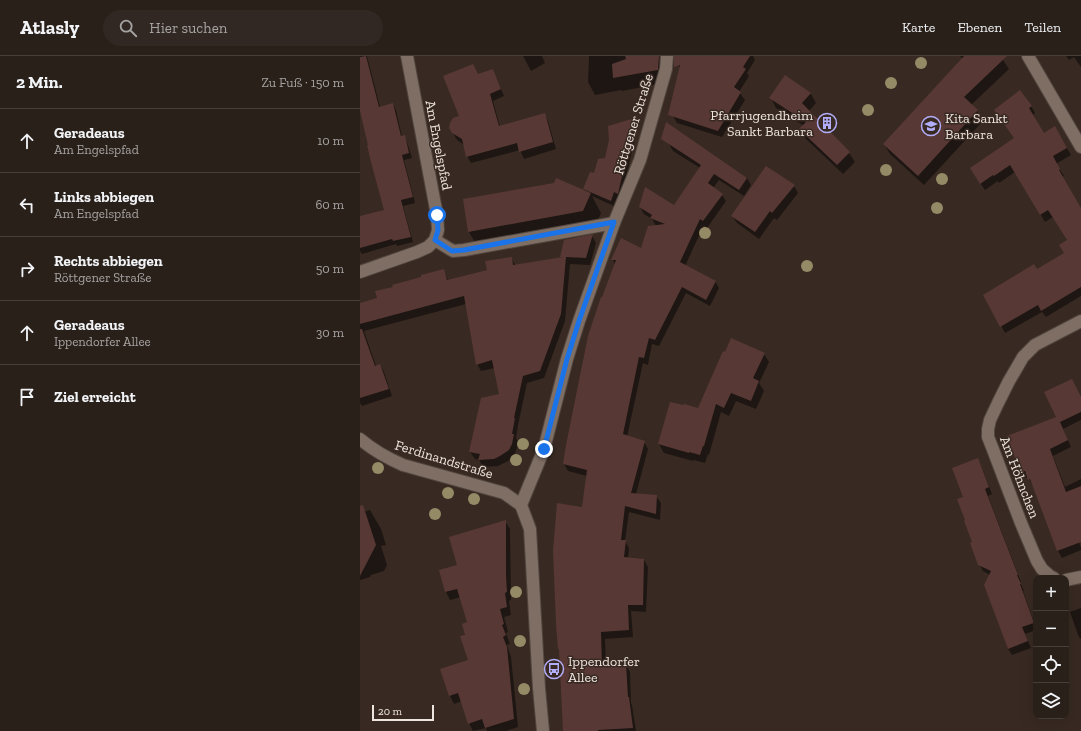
<!DOCTYPE html>
<html lang="de">
<head>
<meta charset="utf-8">
<style>
	body { margin:0; font-family:"Zilla Slab",serif; background:#322823; color:#f1f3f6 }
	.controls { position:absolute; right:12px; bottom:12px; display:grid; overflow:hidden; border-radius:8px; box-shadow:0 4px 16px #0002 }
	.controls button { width:36px; height:36px; display:grid; place-items:center; padding:0; border:0; border-bottom:1px solid #463e39; background:#2a201a; color:#f1f3f6; font:20px sans-serif }
	.scale { position:absolute; left:12px; bottom:10px; width:62px; box-sizing:border-box; padding-left:4px; border:2px solid #efe5e0; border-top:0; font-size:11px; line-height:14px; white-space:nowrap; color:#efe5e0; -webkit-text-stroke:3px #382a22; paint-order:stroke }
	.stop { position:absolute; width:12px; height:12px; margin:-9px; border:3px solid #1a73e8; border-radius:50%; background:#fff }
	.stop.end { background:#1a73e8; border-color:#fff; box-shadow:0 1px 4px #0008 }
	.list { margin:0; padding:0; list-style:none }
	h2 { display:flex; justify-content:space-between; align-items:center; height:52px; margin:0; padding:0 16px; font-size:17px }
	h2 small { font-size:13px; font-weight:400; color:#a5a3a2 }
	.list li { display:grid; grid-template-columns:26px 1fr auto; gap:12px; align-items:center; box-sizing:border-box; height:64px; padding:0 16px; border-top:1px solid #463e39 }
	.list b { display:block; font-size:15px; white-space:nowrap }
	.list p { margin:0; font-size:13px; white-space:nowrap; color:#a5a3a2 }
	.list em { font-size:13px; font-style:normal; color:#a5a3a2 }
	.icon { flex:none; width:22px; height:22px; fill:none; stroke:currentColor; stroke-width:2; stroke-linecap:round; stroke-linejoin:round }
	.map { position:relative; flex:none; width:721px; height:675px; overflow:hidden }
	header { display:flex; align-items:center; gap:24px; box-sizing:border-box; height:56px; padding:0 20px; background:#2a201a; border-bottom:1px solid #463e39 }
	header strong { font-size:19px }
	nav { display:flex; gap:22px; margin-inline-start:auto; font-size:14px }
	.search { width:280px; height:36px; background:#322823; display:flex; align-items:center; gap:10px; box-sizing:border-box; padding:0 14px; border-radius:22px; color:#a5a3a2; font-size:15px }
	main { display:flex }
	aside { flex:1; background:#2a201a }
	.map>svg:first-child { display:block }
	.shadow { fill:#0007 }
	.building { fill:#583834 }
	.lines { fill:none; stroke-linecap:round; stroke-linejoin:round }
	.minor-casing { stroke:#51453e; stroke-width:14 }
	.minor { stroke:#7e6e64; stroke-width:12 }
	.tree { fill:#958a66 }
	.route { stroke:#1a73e8; stroke-width:5 }
	.labels { text-anchor:middle; stroke-width:3; stroke-linejoin:round; paint-order:stroke }
	.poi-label { font-size:14px; fill:#efe5e0; stroke:#382a22; text-anchor:start }
	.street-label { font-size:14px; fill:#efe5e0; stroke:#382a22 }
</style>
</head>
<body>
<header>
<strong>Atlasly</strong>
<div class="search"><svg class="icon" aria-label="search" viewBox="0 0 24 24"><circle cx="10" cy="10" r="6"/><path d="M15 15l6 6"/></svg>Hier suchen</div>
<nav><a>Karte</a><a>Ebenen</a><a>Teilen</a></nav>
</header>
<main>
<aside>
<h2>2 Min.<small>Zu Fuß · 150 m</small></h2>
<ul class="list">
<li><svg class="icon" aria-label="ahead" viewBox="0 0 24 24"><path d="M12 20V5M6 11l6-6 6 6"/></svg><div><b>Geradeaus</b><p>Am Engelspfad</p></div><em>10 m</em></li>
<li><svg class="icon" aria-label="left" viewBox="0 0 24 24"><path d="M17 20v-9H6M10 6l-5 5 5 5"/></svg><div><b>Links abbiegen</b><p>Am Engelspfad</p></div><em>60 m</em></li>
<li><svg class="icon" aria-label="right" viewBox="0 0 24 24"><path d="M7 20v-9h11M14 6l5 5-5 5"/></svg><div><b>Rechts abbiegen</b><p>Röttgener Straße</p></div><em>50 m</em></li>
<li><svg class="icon" aria-label="ahead" viewBox="0 0 24 24"><path d="M12 20V5M6 11l6-6 6 6"/></svg><div><b>Geradeaus</b><p>Ippendorfer Allee</p></div><em>30 m</em></li>
<li><svg class="icon" aria-label="arrive" viewBox="0 0 24 24"><path d="M6 21V4h12l-3 4 3 4H6"/></svg><div><b>Ziel erreicht</b></div></li>
</ul>
</aside>
<div class="map">
<svg width="721" height="675" viewBox="0 0 721 675">
	<rect width="100%" height="100%" fill="#382a22"/>
	<!-- shadow -->
	<g class="shadow">
		<polygon points="0,0 7,0 20,51 33,48 36,54 42,81 44,80 47,86 52,102 44,104 55,147 43,150 53,186 37,190 36,188 2,198 0,195 0,161 26,155 0,51"/>
		<polygon points="163,0 182,0 185,7 171,15"/>
		<polygon points="229,0 299,0 303,27 262,35 261,34 235,39 228,26"/>
		<polygon points="320,0 393,0 395,4 387,17 389,20 379,36 385,44 362,81 317,67 313,60 321,13 319,10"/>
		<polygon points="600,0 640,0 643,4 649,13 611,49 617,55 623,65 564,129 530,98 524,88 603,3"/>
		<polygon points="706,0 721,0 721,11 714,1 709,4"/>
		<polygon points="118,19 136,21 144,40 133,45 140,71 184,58 188,65 196,93 164,103 160,94 111,107 107,100 104,89 97,84 90,72 101,61"/>
		<polygon points="426,20 451,38 456,47 449,55 489,97 495,106 483,118 446,83 440,74 444,70 416,52 411,42"/>
		<polygon points="671,50 675,57 673,59 684,78 695,72 711,99 696,108 704,120 702,121 721,153 721,240 686,261 682,256 645,277 625,239 677,215 705,198 708,185 693,161 685,166 655,116 639,127 638,125 625,134 615,119 655,82 640,62"/>
		<polygon points="275,64 278,69 261,143 258,141 254,150 232,140 241,157 234,174 120,195 109,176 225,135 224,133 246,103 250,84 249,71"/>
		<polygon points="309,88 387,122 391,129 384,140 359,124 353,132 362,139 366,145 347,172 344,169 325,210 355,225 359,232 350,250 326,237 299,290 292,288 288,309 283,307 267,381 284,386 288,393 276,438 296,440 301,447 300,464 269,456 265,485 269,492 268,502 284,504 288,511 286,556 271,555 273,581 245,583 246,610 266,609 270,616 271,647 272,649 276,675 206,675 223,452 227,420 208,415 204,408 242,242 255,209 253,204 262,183 281,193 296,170 292,163 284,158 280,151 314,150 340,112 313,95"/>
		<polygon points="434,130 438,137 417,164 414,162 399,183 377,167 372,160"/>
		<polygon points="232,180 236,187 230,209 210,208 205,265 184,322 167,327 158,369 158,370 156,382 158,386 156,395 153,401 148,405 138,410 123,411 119,404 115,403 110,396 140,338 135,312 121,315 117,308 106,248 4,275 16,310 20,309 24,316 32,340 2,350 0,347 0,248 18,242 34,232 83,214 88,224 128,214 151,202 156,210 202,202 201,201"/>
		<polygon points="404,298 409,306 399,327 404,335 396,353 376,345 369,360 361,356 349,399 348,398 345,407 334,404 333,405 304,397 299,388 339,353"/>
		<polygon points="712,324 721,342 721,364 703,373 711,391 693,400 705,431 721,423 721,459 711,464 721,492 721,494 702,502 698,495 673,430 668,421 665,422 661,416 648,381 698,362"/>
		<polygon points="618,404 621,410 632,438 628,440 661,526 660,526 664,535 663,535 676,572 676,574 665,578 671,592 652,599 648,593 630,519 623,515 619,508 613,487 606,464 604,442"/>
		<polygon points="10,454 21,473 26,489 21,490 27,509 24,515 11,519 10,521 0,524 0,457"/>
		<polygon points="145,465 150,473 151,544 149,545 151,559 144,561 148,576 146,577 150,588 147,589 151,601 158,671 146,675 127,675 126,672 113,675 109,667 102,645 94,648 90,640 109,604 107,580 108,567 101,541 90,544 86,536 80,515 99,510"/>
		<polygon points="721,552 721,582 720,583 717,576 710,556"/>
	</g>
	<!-- building -->
	<g class="building">
		<polygon points="6,0 19,51 33,47 41,80 45,79 49,97 42,99 53,141 41,144 51,181 33,185 32,183 0,192 0,160 24,154 11,106 7,89 8,89 0,55 0,1"/>
		<polygon points="265,0 299,0 298,14 253,22 252,8 266,3"/>
		<polygon points="314,0 390,0 383,11 386,13 374,31 381,36 358,75 308,59 320,9 314,11"/>
		<polygon points="604,0 647,0 604,41 618,54 558,120 523,88"/>
		<polygon points="113,8 118,18 133,13 141,33 130,38 139,70 185,57 193,86 159,96 157,87 106,101 102,83 92,77 89,72 90,67 93,62 99,60 83,20"/>
		<polygon points="425,19 451,37 442,47 490,96 477,109 439,73 446,66 409,42"/>
		<polygon points="660,34 672,50 669,52 684,77 695,70 707,92 693,100 700,113 699,114 721,152 721,231 681,255 678,249 640,271 623,239 674,208 677,213 704,197 699,189 707,184 688,154 680,159 650,109 634,120 633,119 620,128 610,112 654,82 634,54"/>
		<polygon points="275,62 258,138 254,136 251,145 223,133 230,116 234,117 238,103 245,102 249,84 248,70"/>
		<polygon points="306,66 387,122 379,134 354,118 348,127 363,138 343,165 340,163 320,206 356,225 346,244 322,231 295,284 289,282 284,302 279,301 263,378 285,385 271,437 297,439 296,458 265,450 261,484 266,484 264,501 284,503 283,549 268,549 269,574 241,576 242,609 266,608 268,641 269,641 273,672 238,674 238,675 203,675 199,593 198,593 196,568 193,495 197,447 222,451 227,414 203,408 206,389 228,280 241,241 242,241 256,204 251,204 261,182 281,192 288,170 305,168 290,162 292,159 279,151 285,131 314,149 341,109 301,83"/>
		<polygon points="406,110 435,129 412,157 410,155 395,176 371,160"/>
		<polygon points="196,122 231,137 223,155 108,176 103,143 194,127"/>
		<polygon points="233,178 226,202 206,201 201,258 180,315 163,320 154,362 155,362 152,378 154,378 152,388 149,394 140,400 134,403 118,404 120,398 109,396 121,342 139,338 132,304 116,309 104,240 0,268 0,247 17,242 15,235 33,231 32,229 61,221 61,219 84,213 87,224 127,214 125,205 152,201 153,209 203,201 200,201 204,184"/>
		<polygon points="0,273 2,273 15,310 20,308 29,333 0,342"/>
		<polygon points="371,282 405,297 393,322 399,325 391,345 371,337 364,352 356,348 344,390 343,390 340,399 329,396 329,397 298,388 310,346 323,349 324,348 338,352 363,295 365,296"/>
		<polygon points="712,323 721,341 721,356 700,366 708,384 690,393 706,436 721,430 721,486 697,495 670,423 668,424 665,415 660,416 647,380 696,361 684,336"/>
		<polygon points="618,402 629,431 625,433 658,519 657,519 661,528 660,528 674,567 662,571 668,585 648,593 624,529 631,515 618,509 610,487 612,486 604,465 605,464 597,443 603,441 592,412"/>
		<polygon points="3,449 16,489 0,520 0,450"/>
		<polygon points="146,464 146,519 147,536 145,537 147,551 140,553 144,568 142,569 146,579 143,581 147,591 154,663 125,672 122,663 108,668 98,637 89,640 80,613 108,604 100,580 105,579 102,568 107,566 97,533 85,536 79,514 97,509 89,481"/>
	</g>
	<g class="lines">
		<defs>
			<g id="minor">
				<polyline points="668,0 721,91"/>
				<polyline points="75,184 93,195 104,194 254,167"/>
				<polyline points="0,216 57,196 68,191 75,184 78,174 77,159 47,0"/>
				<path d="M 0,383 C 13,394 27,402 43,409 L 144,437 L 161,449"/>
				<polyline points="694,522 690,520 682,513 677,505 661,467 632,391 628,381 628,373 630,364 638,347 649,325 663,301 675,289 721,265"/>
				<polyline points="706,524 721,521"/>
				<polyline points="183,675 179,632 170,473 161,449 184,393 207,303 219,265 254,167 280,104 306,13 307,0"/>
			</g>
		</defs>
		<!-- minor casing -->
		<use href="#minor" class="minor-casing"/>
		<!-- minor -->
		<use href="#minor" class="minor"/>
	</g>
	<!-- trees -->
	<g class="tree">
		<circle cx="561" cy="7" r="6"/>
		<circle cx="531" cy="27" r="6"/>
		<circle cx="508" cy="54" r="6"/>
		<circle cx="526" cy="114" r="6"/>
		<circle cx="582" cy="123" r="6"/>
		<circle cx="577" cy="152" r="6"/>
		<circle cx="345" cy="177" r="6"/>
		<circle cx="447" cy="210" r="6"/>
		<circle cx="163" cy="388" r="6"/>
		<circle cx="156" cy="404" r="6"/>
		<circle cx="18" cy="412" r="6"/>
		<circle cx="88" cy="437" r="6"/>
		<circle cx="114" cy="443" r="6"/>
		<circle cx="75" cy="458" r="6"/>
		<circle cx="156" cy="536" r="6"/>
		<circle cx="160" cy="585" r="6"/>
		<circle cx="164" cy="633" r="6"/>
	</g>
	<g class="lines">
		<!-- route -->
		<polyline class="route" points="77,159 78,174 75,184 92,195 104,194 254,166 219,265 207,303 184,393"/>
	</g>
	<!-- icons -->
	<defs>
		<symbol id="building-ring" viewBox="-11 -11 22 22"><circle r="9.5" fill="#382a22" stroke="#b2adf9" stroke-width="1.5"/><path d="M-4-6H4V6H1V3H-1V6H-4ZM-2.5-4.3h1.7v1.8h-1.7ZM.8-4.3h1.7v1.8H.8ZM-2.5-1h1.7V.8h-1.7ZM.8-1h1.7V.8H.8Z" fill="#b2adf9"/></symbol>
		<symbol id="school-ring" viewBox="-11 -11 22 22"><circle r="9.5" fill="#382a22" stroke="#b2adf9" stroke-width="1.5"/><path d="M0-5L7-2L0 1L-7-2ZM-4 1L0 2.5L4 1V4Q0 6-4 4Z" fill="#b2adf9"/></symbol>
		<symbol id="bus-ring" viewBox="-11 -11 22 22"><circle r="9.5" fill="#382a22" stroke="#b2adf9" stroke-width="1.5"/><path d="M-5-6H5V4H4V6H2V4H-2V6H-4V4H-5ZM-3.5-4V0h7V-4ZM-3.5 1.2v1.5H-2V1.2ZM2 1.2v1.5H3.5V1.2Z" fill="#b2adf9"/></symbol>
	</defs>
	<g fill-rule="evenodd">
		<use href="#building-ring" x="456" y="56" width="22" height="22"/>
		<use href="#school-ring" x="560" y="59" width="22" height="22"/>
		<use href="#bus-ring" x="183" y="602" width="22" height="22"/>
	</g>
	<g class="labels">
		<!-- poi labels -->
		<g class="poi-label">
			<text x="453" y="64" text-anchor="end">Pfarrjugendheim<tspan x="453" dy="16">Sankt Barbara</tspan></text>
			<text x="585" y="67">Kita Sankt<tspan x="585" dy="16">Barbara</tspan></text>
			<text x="208" y="610">Ippendorfer<tspan x="208" dy="16">Allee</tspan></text>
		</g>
		<!-- street labels -->
		<g class="street-label">
			<text transform="translate(273 68) rotate(-73)" y="5">Röttgener Straße</text>
			<text transform="translate(79 89) rotate(79)" y="5">Am Engelspfad</text>
			<text transform="translate(84 403) rotate(17)" y="5">Ferdinandstraße</text>
			<text transform="translate(660 421) rotate(69)" y="5">Am Höhnchen</text>
		</g>
	</g>
</svg>
<div class="controls">
<button>+</button>
<button>−</button>
<button><svg class="icon" aria-label="locate" viewBox="0 0 24 24"><circle cx="12" cy="12" r="6"/><path d="M12 2v4M12 18v4M2 12h4M18 12h4"/></svg></button>
<button><svg class="icon" aria-label="layers" viewBox="0 0 24 24"><path d="M12 4l9 5-9 5-9-5zM3 14l9 5 9-5"/></svg></button>
</div>
<div class="scale">20 m</div>
<div class="stop" style="left:77px;top:159px"></div>
<div class="stop end" style="left:184px;top:393px"></div>
</div>
</main>
</body>
</html>
